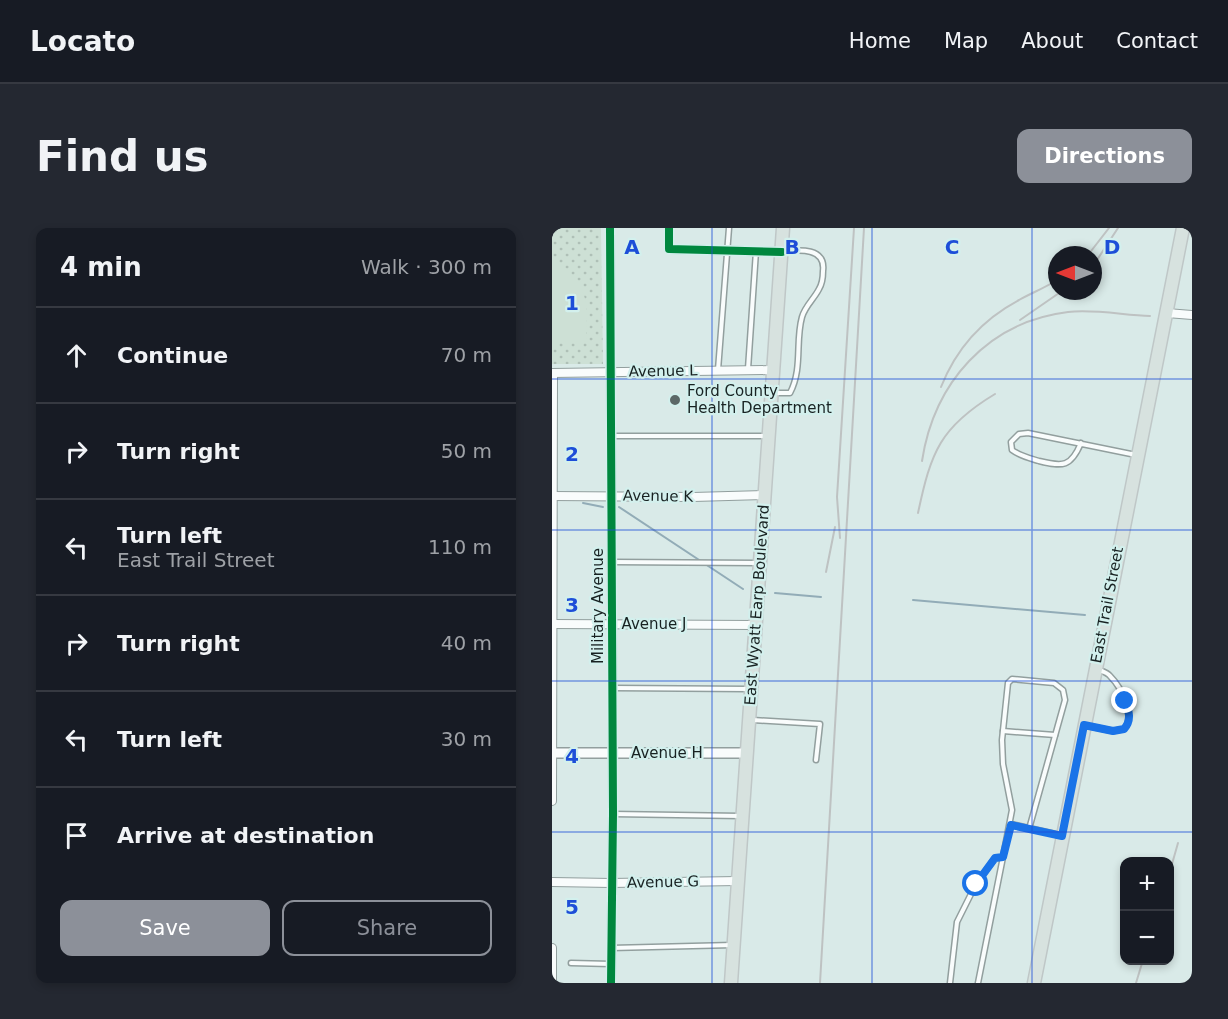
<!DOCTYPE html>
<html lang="en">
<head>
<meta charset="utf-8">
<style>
	body { margin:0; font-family:"DejaVu Sans",sans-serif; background:#242831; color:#f1f3f6 }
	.controls { position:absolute; right:18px; bottom:18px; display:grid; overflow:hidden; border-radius:12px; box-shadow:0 3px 9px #0003 }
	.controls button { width:54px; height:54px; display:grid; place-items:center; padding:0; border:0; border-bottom:2px solid #363941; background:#171b24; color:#f1f3f6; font:30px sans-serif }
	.compass { position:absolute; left:496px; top:18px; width:54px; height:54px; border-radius:50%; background:#171b24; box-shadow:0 3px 9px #0003; rotate:270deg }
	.stop { position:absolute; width:18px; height:18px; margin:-14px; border:4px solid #1a73e8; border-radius:50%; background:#fff }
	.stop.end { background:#1a73e8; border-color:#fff; box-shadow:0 2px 6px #0008 }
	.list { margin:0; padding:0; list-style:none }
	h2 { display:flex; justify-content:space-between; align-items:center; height:78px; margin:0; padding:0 24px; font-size:26px }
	h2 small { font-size:20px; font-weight:400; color:#9ea1a6 }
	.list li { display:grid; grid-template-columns:39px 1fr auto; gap:18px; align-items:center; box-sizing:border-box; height:96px; padding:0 24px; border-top:2px solid #363941 }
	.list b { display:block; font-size:22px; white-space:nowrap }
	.list p { margin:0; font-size:20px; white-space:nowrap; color:#9ea1a6 }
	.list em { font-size:20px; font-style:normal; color:#9ea1a6 }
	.actions { display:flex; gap:12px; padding:18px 24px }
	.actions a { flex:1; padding:14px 0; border:2px solid #8c9099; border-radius:12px; text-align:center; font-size:21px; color:#8c9099 }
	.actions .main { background:#8c9099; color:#fff }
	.icon { flex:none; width:33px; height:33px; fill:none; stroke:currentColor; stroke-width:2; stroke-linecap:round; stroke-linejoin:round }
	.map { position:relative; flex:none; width:640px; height:755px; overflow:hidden; border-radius:12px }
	header { display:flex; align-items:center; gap:36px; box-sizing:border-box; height:84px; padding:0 30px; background:#171b24; border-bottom:2px solid #363941 }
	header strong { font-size:28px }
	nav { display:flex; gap:33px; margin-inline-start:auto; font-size:21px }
	.intro { display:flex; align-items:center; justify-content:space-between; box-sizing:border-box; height:144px; padding:0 36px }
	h1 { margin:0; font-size:42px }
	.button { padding:15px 27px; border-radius:12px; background:#8c9099; color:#fff; font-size:21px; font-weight:700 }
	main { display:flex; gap:36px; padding:0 36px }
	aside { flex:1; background:#171b24; border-radius:12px; box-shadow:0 3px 9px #0003 }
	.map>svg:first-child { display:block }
	.park { fill:url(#park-dots) }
	.pitch { fill:#cde0d5 }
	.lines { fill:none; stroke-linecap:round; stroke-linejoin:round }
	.stream { stroke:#92acb7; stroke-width:2 }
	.service-casing { stroke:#929f9e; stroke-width:7 }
	.minor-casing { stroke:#929f9e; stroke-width:10 }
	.tertiary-casing { stroke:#929f9e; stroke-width:12 }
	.primary-casing { stroke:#bfc7c7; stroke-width:15 }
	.service { stroke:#f9fcfc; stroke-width:4 }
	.minor { stroke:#f9fcfc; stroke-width:8 }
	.tertiary { stroke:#f9fcfc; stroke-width:9 }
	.primary { stroke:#d7e2df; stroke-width:12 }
	.rail { stroke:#bec2c2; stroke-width:2 }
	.cycleway-casing { stroke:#d3f0ed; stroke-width:11 }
	.cycleway { stroke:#00873e; stroke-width:8 }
	.route { stroke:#1a73e8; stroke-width:8 }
	.grid { fill:none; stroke:#1d4ed8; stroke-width:1.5; stroke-opacity:0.55 }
	.poi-dot { fill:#5c6867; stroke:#d3f0ed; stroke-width:2 }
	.labels { text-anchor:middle; stroke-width:4.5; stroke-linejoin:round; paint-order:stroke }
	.street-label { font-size:15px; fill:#182222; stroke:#d3f0ed }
	.poi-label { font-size:15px; fill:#182222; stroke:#d3f0ed; text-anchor:start }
	.grid-label { font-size:20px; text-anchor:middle; font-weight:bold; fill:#1d4ed8; stroke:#d3f0ed; stroke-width:4.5; stroke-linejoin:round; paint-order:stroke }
</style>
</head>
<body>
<header>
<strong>Locato</strong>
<nav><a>Home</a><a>Map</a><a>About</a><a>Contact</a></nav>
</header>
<div class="intro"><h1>Find us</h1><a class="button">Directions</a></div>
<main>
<aside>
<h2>4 min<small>Walk · 300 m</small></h2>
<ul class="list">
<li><svg class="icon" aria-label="ahead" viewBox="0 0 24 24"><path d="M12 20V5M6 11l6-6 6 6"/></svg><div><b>Continue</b></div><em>70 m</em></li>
<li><svg class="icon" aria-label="right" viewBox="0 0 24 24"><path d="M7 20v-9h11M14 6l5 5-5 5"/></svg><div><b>Turn right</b></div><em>50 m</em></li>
<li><svg class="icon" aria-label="left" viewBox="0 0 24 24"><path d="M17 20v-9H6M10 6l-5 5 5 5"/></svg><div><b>Turn left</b><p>East Trail Street</p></div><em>110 m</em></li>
<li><svg class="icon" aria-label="right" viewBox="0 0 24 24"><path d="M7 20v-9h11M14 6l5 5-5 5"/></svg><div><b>Turn right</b></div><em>40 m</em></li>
<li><svg class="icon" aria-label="left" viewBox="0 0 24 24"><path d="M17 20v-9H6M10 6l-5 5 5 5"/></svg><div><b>Turn left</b></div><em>30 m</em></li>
<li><svg class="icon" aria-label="arrive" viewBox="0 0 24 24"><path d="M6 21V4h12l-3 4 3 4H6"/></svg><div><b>Arrive at destination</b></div></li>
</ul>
<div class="actions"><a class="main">Save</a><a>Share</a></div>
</aside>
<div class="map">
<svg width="640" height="755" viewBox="0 0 640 755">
	<defs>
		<pattern id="park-dots" width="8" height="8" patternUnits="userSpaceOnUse" patternTransform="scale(1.5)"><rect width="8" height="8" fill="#cde0d5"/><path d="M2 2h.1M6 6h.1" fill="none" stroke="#afc0b7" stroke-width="1.8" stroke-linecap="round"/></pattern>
	</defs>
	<rect width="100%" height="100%" fill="#d9eae8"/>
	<!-- park -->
	<polygon class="park" points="0,0 49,0 51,136 0,136"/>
	<!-- pitch -->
	<path class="pitch" d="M 0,29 C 15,39 31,56 34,75 C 36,87 34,101 34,114 L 0,113 Z"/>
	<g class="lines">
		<!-- stream -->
		<g class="stream">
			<polyline points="31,275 51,279"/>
			<polyline points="67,279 191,361"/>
			<polyline points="223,365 269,369"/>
			<polyline points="361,372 533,387"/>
		</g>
		<defs>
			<g id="service">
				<polyline points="196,141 204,23"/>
				<polyline points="166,142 177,0"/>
				<path d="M 221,165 L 238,165 C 251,140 243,114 250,89 C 253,78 262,71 267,61 C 270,56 271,49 271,43 C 274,20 248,21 231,24"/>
				<polyline points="60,208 215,208"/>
				<path d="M 529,215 C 519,239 511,239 487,233 C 477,230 468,228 460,222 L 459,214 L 467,206 L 476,205 L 584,227"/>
				<polyline points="60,334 206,335"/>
				<polyline points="61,460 197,461"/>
				<polyline points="201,492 268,496 264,532"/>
				<path d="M 536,498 L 561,503 L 572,501 C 584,488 569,459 558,448 C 555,444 549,443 545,441"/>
				<polyline points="451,503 503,507"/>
				<polyline points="61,586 189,588"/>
				<polyline points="459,596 508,607"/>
				<polyline points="59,720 181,717"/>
				<polyline points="19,735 59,736"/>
				<polyline points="398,755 405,694 424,656 443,630 451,629 460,582 451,536 450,512 456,455 460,451 502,455 511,462 513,472 477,601"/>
				<polyline points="426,755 451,629"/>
			</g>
			<g id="minor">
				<polyline points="58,0 61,586 59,755"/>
				<polyline points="117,0 117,21 230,24"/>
				<polyline points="615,85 640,87"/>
				<polyline points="0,145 221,142"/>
				<polyline points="0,268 141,269 213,267"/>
				<polyline points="0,396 204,397"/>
				<polyline points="0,573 1,145"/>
				<polyline points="0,654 59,655 186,653"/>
				<polyline points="0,720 0,755"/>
			</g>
			<polyline id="tertiary" points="0,525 195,525"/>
			<g id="primary">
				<polyline points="179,755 231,0"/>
				<polyline points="482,755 631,0"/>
			</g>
		</defs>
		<!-- service casing -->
		<use href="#service" class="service-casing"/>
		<!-- minor casing -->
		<use href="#minor" class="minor-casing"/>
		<!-- tertiary casing -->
		<use href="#tertiary" class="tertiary-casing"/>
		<!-- primary casing -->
		<use href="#primary" class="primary-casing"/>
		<!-- service -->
		<use href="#service" class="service"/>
		<!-- minor -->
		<use href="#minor" class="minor"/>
		<!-- tertiary -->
		<use href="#tertiary" class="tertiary"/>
		<!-- primary -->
		<use href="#primary" class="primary"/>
		<!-- rail -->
		<g class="rail">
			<polyline points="536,27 557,0"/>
			<polyline points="541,38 566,0"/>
			<polyline points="468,92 510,63"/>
			<path d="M 389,159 C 404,121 431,91 467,72 C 479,65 493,60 505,52"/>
			<path d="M 370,233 C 382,155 435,94 516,84 C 542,81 571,87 598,88"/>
			<path d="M 366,285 C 379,224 388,199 443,166"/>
			<polyline points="288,310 285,269 302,0"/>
			<polyline points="274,344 283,299"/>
			<polyline points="618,643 626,615"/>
			<polyline points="268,755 312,0"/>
			<polyline points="584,755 591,732"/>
		</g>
		<defs>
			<g id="cycleway">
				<polyline points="58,0 61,586 59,755"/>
				<polyline points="117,0 117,21 230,24"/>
			</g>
		</defs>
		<!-- cycleway casing -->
		<use href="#cycleway" class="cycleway-casing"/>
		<!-- cycleway -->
		<use href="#cycleway" class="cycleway"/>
	</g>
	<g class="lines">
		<!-- route -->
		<path class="route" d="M 424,656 L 443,630 L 451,629 L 459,597 L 510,608 L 532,497 L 561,503 L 572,501 C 580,492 577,483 573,473"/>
	</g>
	<!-- grid -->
	<path class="grid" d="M 160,0 L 160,755M 320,0 L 320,755M 480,0 L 480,755M 0,151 L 640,151M 0,302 L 640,302M 0,453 L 640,453M 0,604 L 640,604"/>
	<!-- markers -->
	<circle class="poi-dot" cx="123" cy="172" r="6"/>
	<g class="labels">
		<!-- street labels -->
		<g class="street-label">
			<text transform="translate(111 143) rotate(-1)" y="5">Avenue L</text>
			<text transform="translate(106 268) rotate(1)" y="5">Avenue K</text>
			<text transform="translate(205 377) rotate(-86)" y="5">East Wyatt Earp Boulevard</text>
			<text transform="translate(555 377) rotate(-79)" y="5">East Trail Street</text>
			<text transform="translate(46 378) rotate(-90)" y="5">Military Avenue</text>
			<text x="102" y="401">Avenue J</text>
			<text x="115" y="530">Avenue H</text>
			<text transform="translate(111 654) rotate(-1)" y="5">Avenue G</text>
		</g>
		<!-- poi labels -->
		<g class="poi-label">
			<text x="135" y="168">Ford County<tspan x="135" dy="17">Health Department</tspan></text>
		</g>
	</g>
	<g class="grid-label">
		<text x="80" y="26">A</text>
		<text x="240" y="26">B</text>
		<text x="400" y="26">C</text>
		<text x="560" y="26">D</text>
		<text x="20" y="82">1</text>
		<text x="20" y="233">2</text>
		<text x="20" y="384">3</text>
		<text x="20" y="535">4</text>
		<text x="20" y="686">5</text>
	</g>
</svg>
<div class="controls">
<button>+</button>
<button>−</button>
</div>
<svg class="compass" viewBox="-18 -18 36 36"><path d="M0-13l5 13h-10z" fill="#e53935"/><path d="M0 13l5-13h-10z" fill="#9ea1a6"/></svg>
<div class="stop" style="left:424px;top:656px"></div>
<div class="stop end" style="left:573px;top:473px"></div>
</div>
</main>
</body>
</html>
